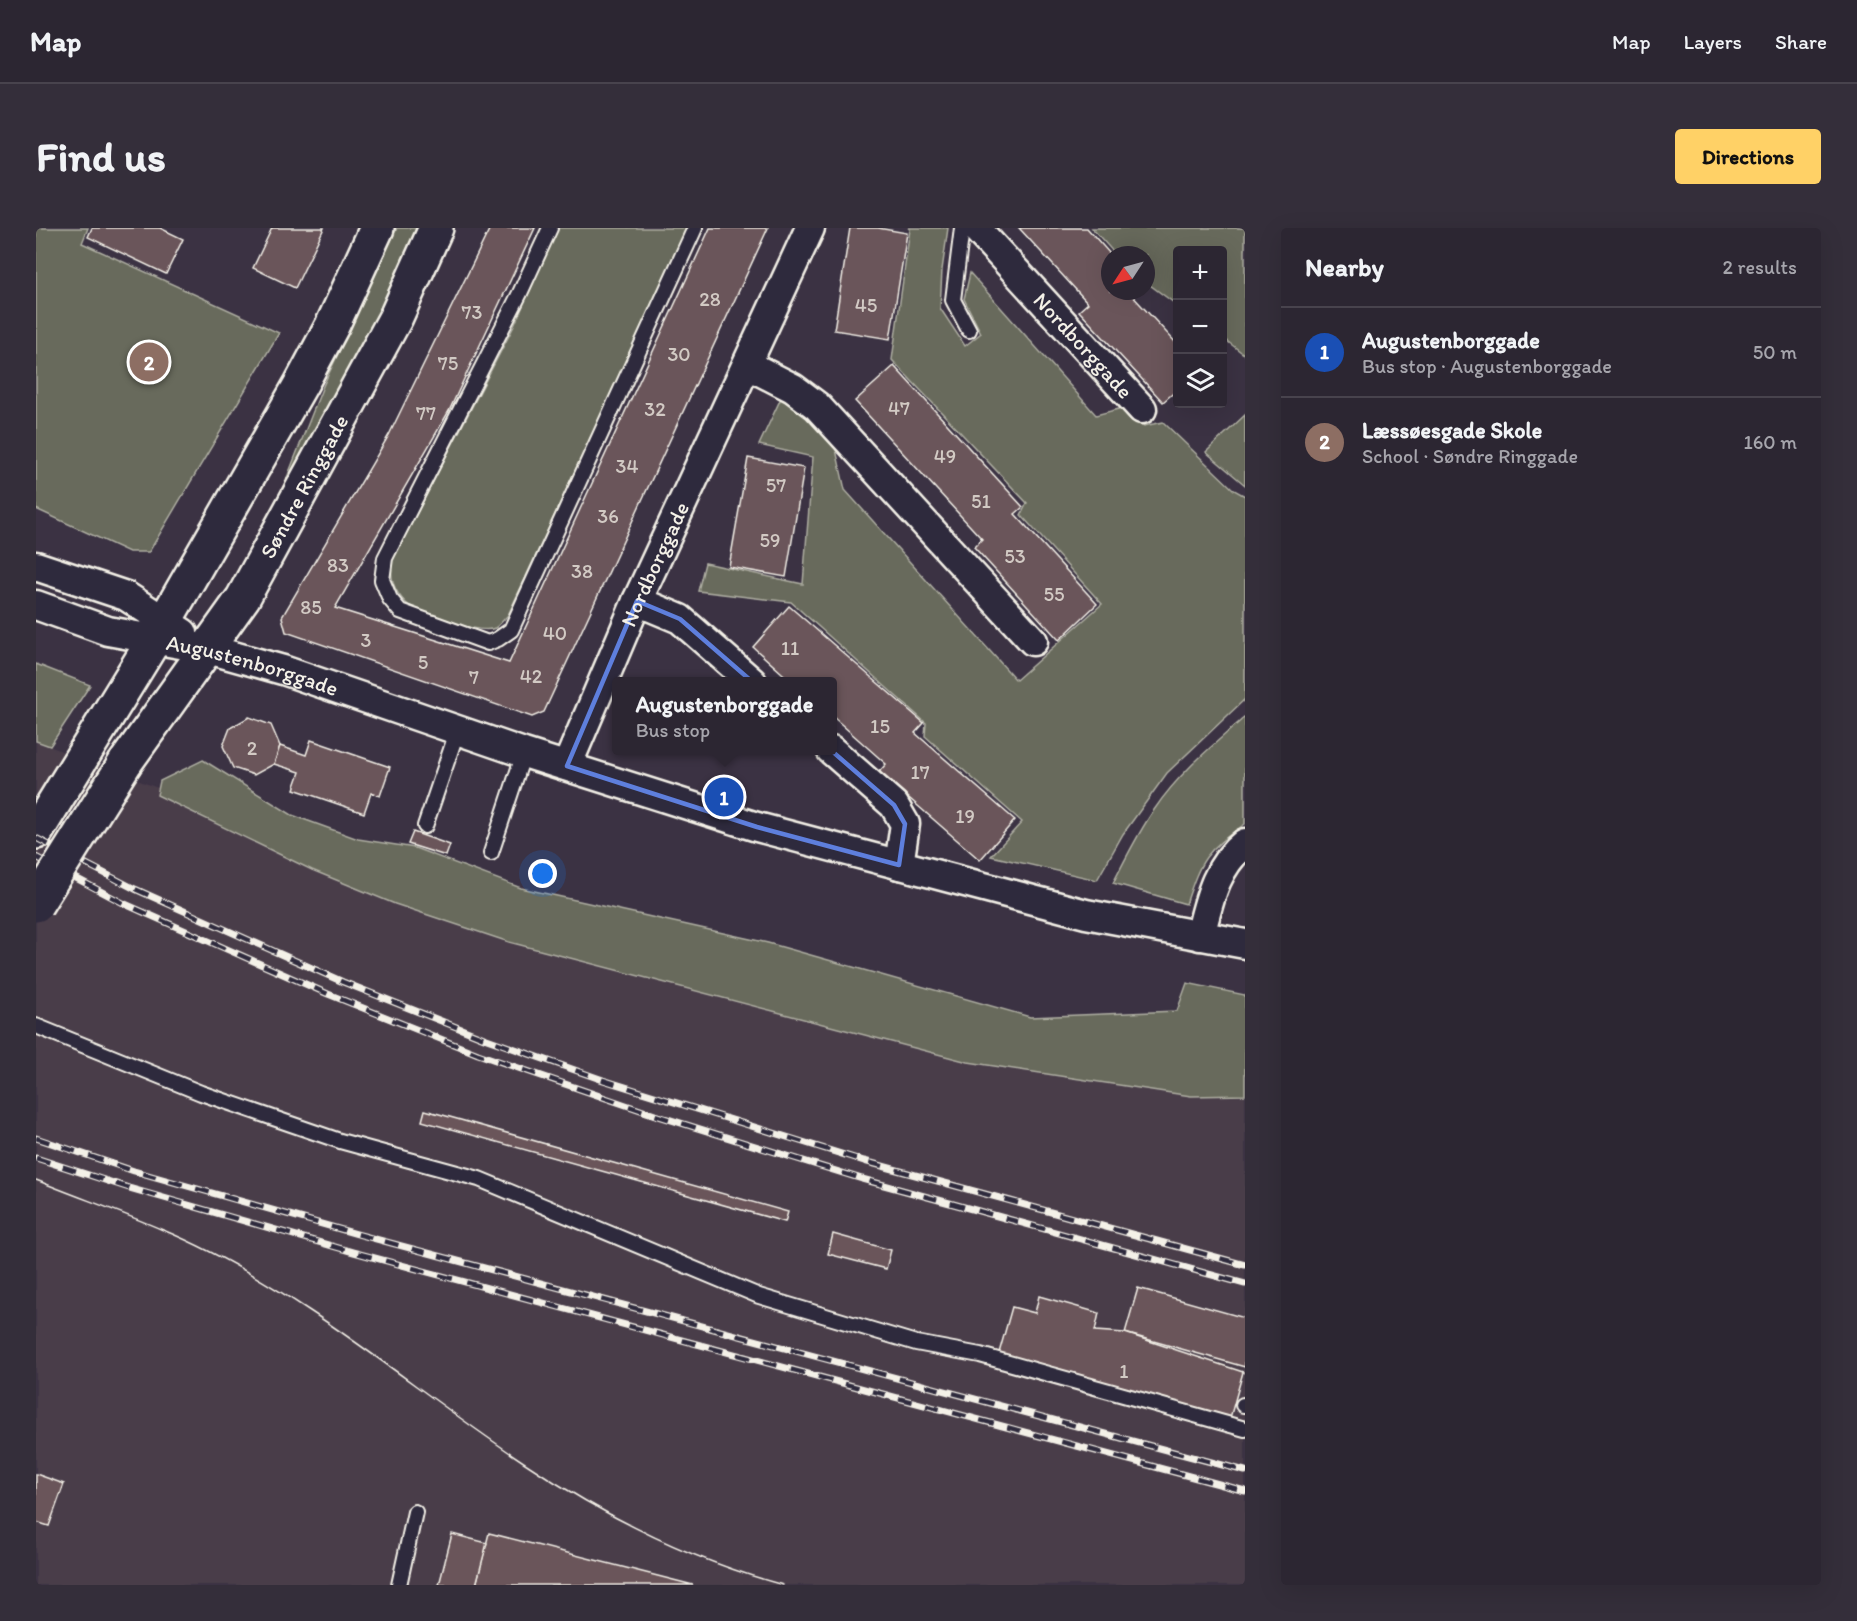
<!DOCTYPE html>
<html lang="en">
<head>
<meta charset="utf-8">
<style>
	body { margin:0; font-family:Itim,sans-serif; background:#342e3a; color:#f1f3f6 }
	.controls { position:absolute; right:18px; top:18px; display:grid; overflow:hidden; border-radius:6px; box-shadow:0 6px 24px #0002 }
	.controls button { width:54px; height:54px; display:grid; place-items:center; padding:0; border:0; border-bottom:2px solid #48434d; background:#2c2632; color:#f1f3f6; font:30px sans-serif }
	.compass { position:absolute; left:1065px; top:18px; width:54px; height:54px; border-radius:50%; background:#2c2632; box-shadow:0 6px 24px #0002; rotate:234deg }
	.you { position:absolute; left:507px; top:646px; width:21px; height:21px; margin:-15px; border:4px solid #fff; border-radius:50%; background:#1a73e8; box-shadow:0 0 0 9px #1a73e833 }
	.badge { display:grid; place-items:center; width:39px; height:39px; border-radius:50%; background:#ffd166; color:#fff; font-size:20px; font-weight:700 }
	.pin { position:absolute; translate:-50% -50%; border:3px solid #fff; box-shadow:0 2px 6px #0006 }
	.popup { position:absolute; left:576px; top:449px; width:225px; height:78px; box-sizing:border-box; display:grid; place-content:center; border-radius:6px; background:#2c2632; filter:drop-shadow(0 2px 4px #0005); font-size:20px; white-space:nowrap; color:#a6a5ac }
	.popup b { font-size:22px; color:#f1f3f6 }
	.popup::after { content:''; position:absolute; left:50%; top:100%; margin-left:-12px; border:12px solid transparent; border-top-color:#2c2632 }
	.list { margin:0; padding:0; list-style:none }
	h2 { display:flex; justify-content:space-between; align-items:center; height:78px; margin:0; padding:0 24px; font-size:26px }
	h2 small { font-size:20px; font-weight:400; color:#a6a5ac }
	.list li { display:grid; grid-template-columns:39px 1fr auto; gap:18px; align-items:center; box-sizing:border-box; height:90px; padding:0 24px; border-top:2px solid #48434d }
	.list b { display:block; font-size:22px; white-space:nowrap }
	.list p { margin:0; font-size:20px; white-space:nowrap; color:#a6a5ac }
	.list em { font-size:20px; font-style:normal; color:#a6a5ac }
	.icon { flex:none; width:33px; height:33px; fill:none; stroke:currentColor; stroke-width:2; stroke-linecap:round; stroke-linejoin:round }
	.map { position:relative; flex:none; width:1209px; height:1357px; overflow:hidden; border-radius:6px }
	header { display:flex; align-items:center; gap:36px; box-sizing:border-box; height:84px; padding:0 30px; background:#2c2632; border-bottom:2px solid #48434d }
	header strong { font-size:28px }
	nav { display:flex; gap:33px; margin-inline-start:auto; font-size:21px }
	.intro { display:flex; align-items:center; justify-content:space-between; box-sizing:border-box; height:144px; padding:0 36px }
	h1 { margin:0; font-size:42px }
	.button { padding:15px 27px; border-radius:6px; background:#ffd166; color:#111; font-size:21px; font-weight:700 }
	main { display:flex; gap:36px; padding:0 36px }
	aside { flex:1; background:#2c2632; border-radius:6px; box-shadow:0 6px 24px #0002 }
	.map>svg:first-child { display:block }
	.built { fill:#493c4a }
	.green { fill:#686a5b; stroke:#aeaea2; stroke-width:1.5 }
	.building { fill:#6b545a; stroke:#f4f1e8; stroke-width:1.5 }
	.lines { fill:none; stroke-linecap:round; stroke-linejoin:round }
	.service-casing { stroke:#f4f1e8; stroke-width:18 }
	.minor-casing { stroke:#f4f1e8; stroke-width:33 }
	.secondary-casing { stroke:#f4f1e8; stroke-width:38 }
	.service { stroke:#2f2a3d; stroke-width:14 }
	.minor { stroke:#2f2a3d; stroke-width:28 }
	.secondary { stroke:#2f2a3d; stroke-width:33 }
	.tram { stroke:#f4f1e8; stroke-width:1.5 }
	.rail-casing { stroke:#f4f1e8; stroke-width:7 }
	.rail { stroke:#2f2a3d; stroke-width:4.5; stroke-dasharray:14; stroke-linecap:butt }
	.secondary-bridge-casing { stroke:#f4f1e8; stroke-width:38; stroke-linecap:butt }
	.secondary-bridge { stroke:#2f2a3d; stroke-width:33 }
	.marked { fill:none; stroke:#5e7fdd; stroke-width:4.5; stroke-linejoin:round }
	.labels { text-anchor:middle; stroke-width:5; stroke-linejoin:round; paint-order:stroke }
	.number-label { font-size:20px; fill:#d2cac4 }
	.street-label { font-size:22px; fill:#f4f1e8; stroke:#2f2a3d }
</style>
</head>
<body>
<header>
<strong>Map</strong>
<nav><a>Map</a><a>Layers</a><a>Share</a></nav>
</header>
<div class="intro"><h1>Find us</h1><a class="button">Directions</a></div>
<main>
<div class="map">
<svg width="1209" height="1357" viewBox="0 0 1209 1357">
	<rect width="100%" height="100%" fill="#3b3243"/>
	<filter id="ink" filterUnits="userSpaceOnUse"><feTurbulence type="fractalNoise" baseFrequency=".0167" numOctaves="2"/><feDisplacementMap in="SourceGraphic" scale="12" xChannelSelector="R" yChannelSelector="G"/><feConvolveMatrix kernelMatrix="1 2 1 2 8 2 1 2 1" color-interpolation-filters="sRGB"/></filter>
	<g filter="url(#ink)">
		<!-- built -->
		<polygon class="built" points="0,513 140,567 1209,859 1209,1357 0,1357"/>
		<!-- green -->
		<g class="green">
			<polygon points="0,0 52,0 46,15 243,105 113,324 93,324 0,281"/>
			<polygon points="361,0 386,0 308,162 232,293 252,247 287,158"/>
			<path d="M 522,0 L 652,0 L 472,387 C 468,391 464,397 459,400 C 445,407 381,385 370,375 C 357,362 354,350 356,333 L 478,98 Z"/>
			<polygon points="872,0 912,0 906,42 904,80 929,118 945,105 928,71 934,45 1060,187 1090,179 1108,198 1127,194 1198,262 1209,268 1209,471 1131,545 1087,606 1061,652 955,628 986,594 889,508 890,495 755,374 662,363 669,335 767,356 777,229 723,217 746,168 797,208 809,262 980,452 1066,376 985,287 991,275 856,132 874,1"/>
			<polygon points="1056,0 1209,0 1209,127 1187,110 1186,22 1142,22 1141,77 1110,54 1110,27 1080,27"/>
			<polygon points="1209,187 1209,257 1170,224"/>
			<polygon points="0,436 54,457 14,518 0,513"/>
			<path d="M 1209,489 L 1209,596 C 1169,623 1165,631 1150,676 L 1077,655 C 1090,630 1102,605 1118,582 C 1142,546 1177,517 1209,489 Z"/>
			<polygon points="167,532 256,587 322,611 379,620 485,660 732,715 994,789 1141,783 1151,755 1209,767 1209,867 1155,868 932,834 473,714 359,676 276,642 121,567 124,553"/>
		</g>
		<!-- building -->
		<g class="building">
			<polygon points="56,0 124,0 147,11 130,46 52,9"/>
			<polygon points="236,0 288,0 259,60 217,40"/>
			<polygon points="454,0 499,0 413,183 299,380 473,435 674,0 732,0 508,484 496,489 250,404 246,389 353,207"/>
			<polygon points="814,0 842,0 871,5 854,111 798,102"/>
			<polygon points="983,0 1051,0 1075,27 1074,63 1092,63 1142,117 1142,161 1127,174 1043,83 1052,75"/>
			<polygon points="858,138 987,279 979,286 1061,376 1023,412 938,319 946,311 819,173"/>
			<polygon points="712,230 768,240 750,349 693,339"/>
			<polygon points="753,378 888,495 879,505 979,592 944,632 843,544 850,536 796,488 796,454 756,454 717,419"/>
			<polygon points="213,489 235,497 244,518 238,536 218,547 197,540 187,518 194,500"/>
			<polygon points="275,512 354,539 344,568 335,565 328,585 258,561 264,544 238,536 244,518 270,527"/>
			<polygon points="377,604 414,617 410,628 372,616"/>
			<polygon points="389,882 752,984 749,994 386,893"/>
			<polygon points="797,1006 855,1022 850,1041 792,1026"/>
			<polygon points="1102,1060 1209,1090 1209,1139 1089,1105"/>
			<polygon points="1003,1068 1063,1085 1059,1103 1089,1105 1207,1144 1194,1190 963,1125 976,1079 999,1085"/>
			<polygon points="0,1246 28,1256 13,1298 0,1294"/>
			<polygon points="453,1305 657,1357 440,1357"/>
			<polygon points="416,1306 451,1315 440,1357 403,1357"/>
		</g>
		<g class="lines">
			<defs>
				<g id="service">
					<polyline points="514,0 484,65 349,330 346,352 354,371 364,383 452,415 462,411 475,402 659,0"/>
					<polyline points="926,0 917,72 933,102"/>
					<polyline points="389,598 422,501"/>
					<polyline points="455,625 488,525"/>
					<polyline points="0,798 165,865 304,913 443,951 723,1068 880,1115 944,1127 1209,1201"/>
					<polyline points="1207,1177 1209,1177"/>
					<polyline points="363,1357 379,1284"/>
				</g>
				<g id="minor">
					<path id="s1" d="M 940,0 L 1106,181"/>
					<polyline points="712,137 757,160 781,178 997,413"/>
					<polyline points="0,338 90,368 147,405"/>
					<polyline points="601,373 644,391 716,454"/>
					<path id="s2" d="M 0,377 L 72,403 L 172,421 L 247,442 L 488,525 L 721,599 L 1050,686 L 1209,716"/>
					<polyline points="795,522 858,577 869,596 863,637"/>
					<path id="s3" d="M 531,538 L 601,373 L 774,0"/>
					<path d="M 1164,708 C 1173,673 1179,639 1209,615"/>
				</g>
				<g id="secondary">
					<path id="s4" d="M 89,535 L 207,370 L 360,89 L 400,0"/>
					<polyline points="0,604 118,412 265,156 296,98 341,0"/>
				</g>
			</defs>
			<!-- service casing -->
			<use href="#service" class="service-casing"/>
			<!-- minor casing -->
			<use href="#minor" class="minor-casing"/>
			<!-- secondary casing -->
			<use href="#secondary" class="secondary-casing"/>
			<!-- service -->
			<use href="#service" class="service"/>
			<!-- minor -->
			<use href="#minor" class="minor"/>
			<!-- secondary -->
			<use href="#secondary" class="secondary"/>
			<!-- tram -->
			<path class="tram" d="M 0,952 C 42,969 85,984 127,1002 C 176,1022 230,1054 274,1083 C 347,1131 416,1187 489,1235 C 568,1288 655,1332 747,1357"/>
			<defs>
				<g id="rail">
					<polyline points="0,610 99,661 307,754 448,810 567,852 828,933 1209,1037"/>
					<polyline points="0,629 89,676 292,766 442,826 619,887 826,951 1209,1056"/>
					<polyline points="0,910 98,943 321,1006 1209,1243"/>
					<polyline points="0,930 93,960 317,1024 1209,1263"/>
				</g>
			</defs>
			<!-- rail casing -->
			<use href="#rail" class="rail-casing"/>
			<!-- rail -->
			<use href="#rail" class="rail"/>
			<defs>
				<polyline id="secondary-bridge" points="0,677 89,535"/>
			</defs>
			<!-- secondary-bridge casing -->
			<use href="#secondary-bridge" class="secondary-bridge-casing"/>
			<!-- secondary-bridge -->
			<use href="#secondary-bridge" class="secondary-bridge"/>
		</g>
	</g>
	<!-- marked area -->
	<path class="marked" d="M 601,373 L 644,391 L 858,577 L 869,596 L 863,637 L 721,599 L 531,538 Z"/>
	<g class="labels">
		<!-- number labels -->
		<g class="number-label">
			<text x="674" y="78">28</text>
			<text x="830" y="84">45</text>
			<text x="436" y="91">73</text>
			<text x="643" y="133">30</text>
			<text x="412" y="142">75</text>
			<text x="863" y="187">47</text>
			<text x="619" y="188">32</text>
			<text x="390" y="192">77</text>
			<text x="909" y="235">49</text>
			<text x="591" y="245">34</text>
			<text x="740" y="264">57</text>
			<text x="945" y="280">51</text>
			<text x="572" y="295">36</text>
			<text x="734" y="319">59</text>
			<text x="979" y="335">53</text>
			<text x="302" y="344">83</text>
			<text x="546" y="350">38</text>
			<text x="1018" y="373">55</text>
			<text x="275" y="386">85</text>
			<text x="519" y="412">40</text>
			<text x="330" y="419">3</text>
			<text x="754" y="427">11</text>
			<text x="387" y="441">5</text>
			<text x="495" y="455">42</text>
			<text x="438" y="456">7</text>
			<text x="844" y="505">15</text>
			<text x="216" y="527">2</text>
			<text x="884" y="551">17</text>
			<text x="929" y="595">19</text>
			<text x="1088" y="1150">1</text>
		</g>
		<!-- street labels -->
		<g class="street-label">
			<text dy="8" stroke="none"><textPath href="#s1" startOffset="159">Nordborggade</textPath></text>
			<text dy="8" stroke="none"><textPath href="#s4" startOffset="330">Søndre Ringgade</textPath></text>
			<text dy="8" stroke="none"><textPath href="#s3" startOffset="220">Nordborggade</textPath></text>
			<text dy="8" stroke="none"><textPath href="#s2" startOffset="225">Augustenborggade</textPath></text>
		</g>
	</g>
</svg>
<div class="controls">
<button>+</button>
<button>−</button>
<button><svg class="icon" aria-label="layers" viewBox="0 0 24 24"><path d="M12 4l9 5-9 5-9-5zM3 14l9 5 9-5"/></svg></button>
</div>
<svg class="compass" viewBox="-18 -18 36 36"><path d="M0-13l5 13h-10z" fill="#e53935"/><path d="M0 13l5-13h-10z" fill="#a6a5ac"/></svg>
<div class="you"></div>
<div class="pin badge" style="left:688px;top:569px;background:#1a4fb4">1</div>
<div class="popup"><b>Augustenborggade</b>Bus stop</div>
<div class="pin badge" style="left:113px;top:134px;background:#8d6e63">2</div>
</div>
<aside>
<h2>Nearby<small>2 results</small></h2>
<ul class="list">
<li><span class="badge" style="background:#1a4fb4">1</span><div><b>Augustenborggade</b><p>Bus stop · Augustenborggade</p></div><em>50 m</em></li>
<li><span class="badge" style="background:#8d6e63">2</span><div><b>Læssøesgade Skole</b><p>School · Søndre Ringgade</p></div><em>160 m</em></li>
</ul>
</aside>
</main>
</body>
</html>
